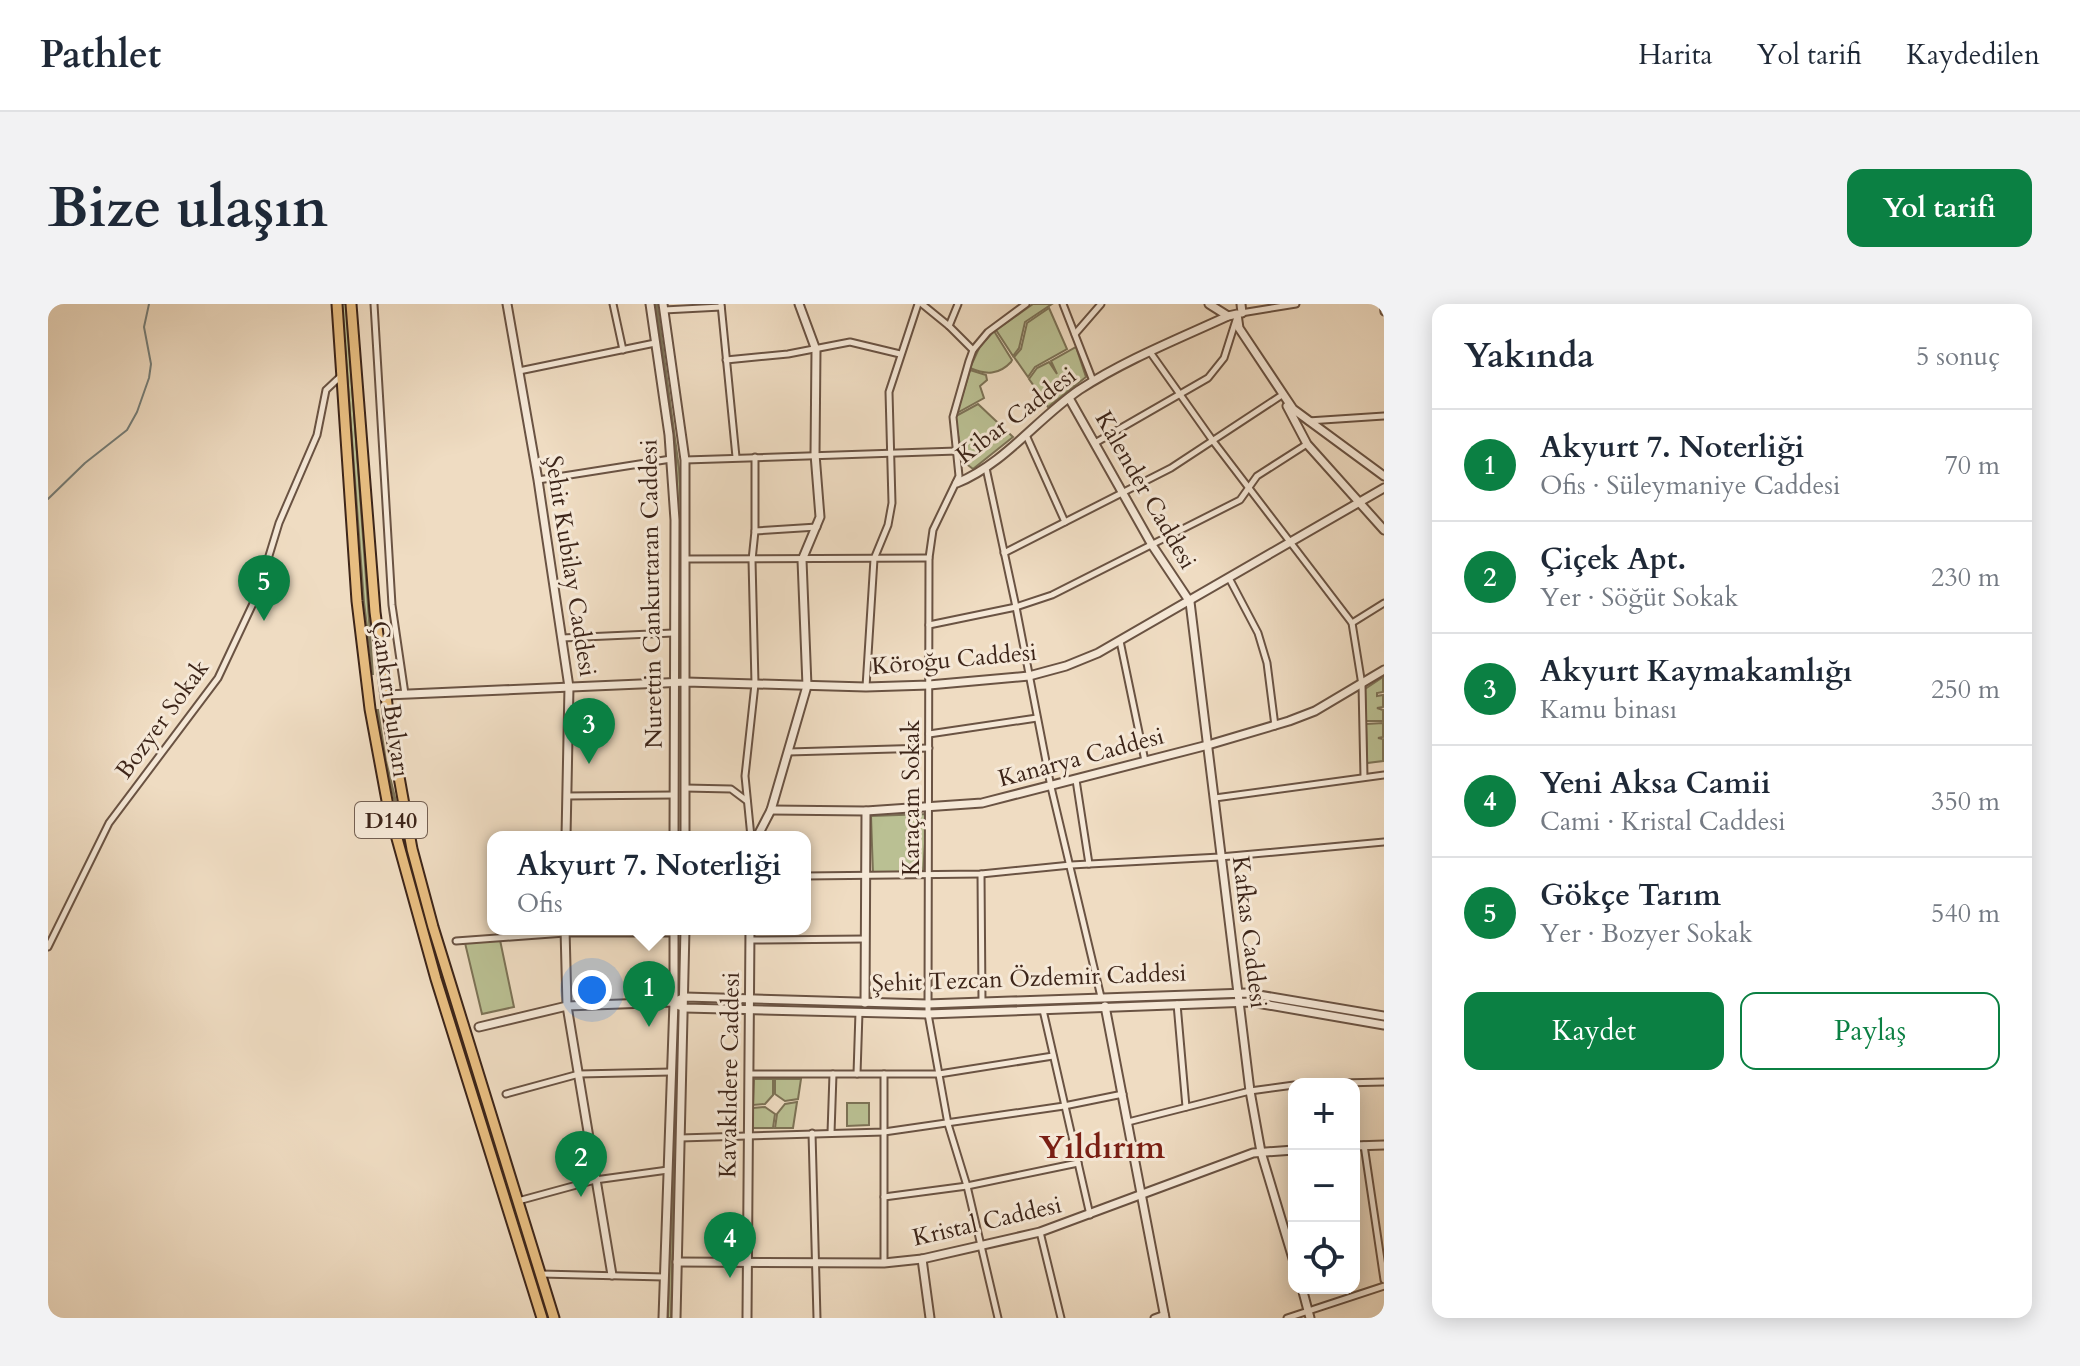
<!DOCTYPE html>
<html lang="tr">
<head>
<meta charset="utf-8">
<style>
	body { margin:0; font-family:Cardo,serif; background:#f2f2f3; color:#1f2937 }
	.controls { position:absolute; right:24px; bottom:24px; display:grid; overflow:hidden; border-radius:16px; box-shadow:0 4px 20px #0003 }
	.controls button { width:72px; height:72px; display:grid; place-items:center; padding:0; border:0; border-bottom:2px solid #e0e1e3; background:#fff; color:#1f2937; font:40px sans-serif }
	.you { position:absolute; left:544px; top:686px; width:28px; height:28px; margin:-20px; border:6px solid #fff; border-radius:50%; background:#1a73e8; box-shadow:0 0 0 12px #1a73e833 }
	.badge { display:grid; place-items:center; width:52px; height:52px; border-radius:50%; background:#0b8043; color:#fff; font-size:26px; font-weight:700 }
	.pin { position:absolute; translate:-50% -66px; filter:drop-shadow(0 2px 4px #0008) }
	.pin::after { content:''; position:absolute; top:42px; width:28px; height:24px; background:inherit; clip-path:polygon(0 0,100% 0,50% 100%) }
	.popup { position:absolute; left:439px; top:527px; width:324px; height:104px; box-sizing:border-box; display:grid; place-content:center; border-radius:16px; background:#fff; filter:drop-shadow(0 2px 6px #0005); font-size:26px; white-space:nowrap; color:#747a83 }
	.popup b { font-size:30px; color:#1f2937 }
	.popup::after { content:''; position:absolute; left:50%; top:100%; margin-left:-16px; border:16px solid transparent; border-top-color:#fff }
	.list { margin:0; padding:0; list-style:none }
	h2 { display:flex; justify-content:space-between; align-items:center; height:104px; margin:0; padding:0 32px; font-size:34px }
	h2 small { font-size:26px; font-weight:400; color:#747a83 }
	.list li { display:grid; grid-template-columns:52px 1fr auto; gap:24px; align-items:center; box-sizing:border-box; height:112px; padding:0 32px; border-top:2px solid #e0e1e3 }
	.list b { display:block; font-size:30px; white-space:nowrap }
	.list p { margin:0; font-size:26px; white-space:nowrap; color:#747a83 }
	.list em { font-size:26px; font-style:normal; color:#747a83 }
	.actions { display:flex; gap:16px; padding:24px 32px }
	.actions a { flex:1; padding:18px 0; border:2px solid #0b8043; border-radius:16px; text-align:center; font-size:28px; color:#0b8043 }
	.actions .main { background:#0b8043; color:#fff }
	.icon { flex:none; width:44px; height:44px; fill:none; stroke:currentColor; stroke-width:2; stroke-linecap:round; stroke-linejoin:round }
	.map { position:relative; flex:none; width:1336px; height:1014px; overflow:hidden; border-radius:16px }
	header { display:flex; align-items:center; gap:48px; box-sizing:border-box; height:112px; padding:0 40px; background:#fff; border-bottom:2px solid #e0e1e3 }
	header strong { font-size:38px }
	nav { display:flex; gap:44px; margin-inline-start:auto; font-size:28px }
	.intro { display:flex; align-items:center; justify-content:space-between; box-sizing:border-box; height:192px; padding:0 48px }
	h1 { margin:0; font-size:56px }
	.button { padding:20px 36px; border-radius:16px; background:#0b8043; color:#fff; font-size:28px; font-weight:700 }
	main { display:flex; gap:48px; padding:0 48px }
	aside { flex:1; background:#fff; border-radius:16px; box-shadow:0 4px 20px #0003 }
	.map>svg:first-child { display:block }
	.green { fill:#bac093; stroke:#7c7256; stroke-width:2 }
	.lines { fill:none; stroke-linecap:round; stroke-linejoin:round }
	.stream { stroke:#757e79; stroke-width:2 }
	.minor-casing { stroke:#6a5343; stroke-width:9 }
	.tertiary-casing { stroke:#6a5343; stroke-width:11 }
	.trunk-casing { stroke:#3d2519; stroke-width:13 }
	.minor { stroke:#f5e8d7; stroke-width:5 }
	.tertiary { stroke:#f5e8d7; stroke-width:7 }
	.trunk { stroke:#e8be81; stroke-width:9 }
	.labels { text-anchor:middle; stroke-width:6; stroke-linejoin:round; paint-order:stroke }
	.shield { fill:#f5e8d7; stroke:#746052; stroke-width:2 }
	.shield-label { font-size:22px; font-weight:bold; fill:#3d2519 }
	.street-label { font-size:24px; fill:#3d2519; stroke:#f5e8d7 }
	.district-label { font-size:32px; font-weight:bold; fill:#7a1f14; stroke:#f5e8d7 }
</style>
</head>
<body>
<header>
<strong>Pathlet</strong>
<nav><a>Harita</a><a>Yol tarifi</a><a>Kaydedilen</a></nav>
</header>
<div class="intro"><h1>Bize ulaşın</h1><a class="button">Yol tarifi</a></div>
<main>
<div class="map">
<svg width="1336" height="1014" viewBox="0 0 1336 1014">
	<rect width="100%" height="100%" fill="#efdcc2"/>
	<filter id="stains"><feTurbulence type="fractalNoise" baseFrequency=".0025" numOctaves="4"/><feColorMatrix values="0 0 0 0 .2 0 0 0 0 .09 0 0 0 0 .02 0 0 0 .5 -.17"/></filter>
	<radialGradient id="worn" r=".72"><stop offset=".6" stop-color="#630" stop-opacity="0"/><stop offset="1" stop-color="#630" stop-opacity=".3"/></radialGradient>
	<!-- green -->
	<g class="green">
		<polygon points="294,0 298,0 325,371 316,298"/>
		<polygon points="607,0 609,0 631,164 634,231 631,365 631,233 628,153"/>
		<polygon points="985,0 1004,0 977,18 971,44 965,52 948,26"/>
		<polygon points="1001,4 1019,45 987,63 980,73 966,53 973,45 979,19"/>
		<path d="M 946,27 L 964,56 L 963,58 C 951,71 938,71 922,64 L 932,42 Z"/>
		<polygon points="1028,43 1038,73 1000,103 994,94 1008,84 993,92 981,75 989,64 1001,58 1009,70 1003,57"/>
		<polygon points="922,66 938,71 939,76 932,82 936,94 909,109"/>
		<polygon points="930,100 965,133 925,165 916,158 907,118 908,112"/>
		<polygon points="1335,373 1335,388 1329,389 1329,392 1335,391 1335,403 1329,404 1335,406 1335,417 1318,417 1317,385"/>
		<path d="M 328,406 L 330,406 L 338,457 L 366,570 L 502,1014 L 498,1014 C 440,811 365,614 328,406 Z"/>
		<polygon points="1335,419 1335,433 1330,434 1335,435 1335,457 1319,459 1318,420"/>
		<polygon points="879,510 875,569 825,570 823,512"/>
		<polygon points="452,636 466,703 434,710 417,639"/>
		<polygon points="629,716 623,1014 620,1014"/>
		<polygon points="706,775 725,775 725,791 717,800 705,801"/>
		<polygon points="727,775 753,775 750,795 737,797 727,790"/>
		<polygon points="749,798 745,824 727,824 729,810 737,800"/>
		<polygon points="799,799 821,799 821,821 799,822"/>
		<polygon points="717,803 727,810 725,824 704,824 705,804"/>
	</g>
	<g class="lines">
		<!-- stream -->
		<polyline class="stream" points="0,195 37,159 79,126 89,108 101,74 103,60 96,23 101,0"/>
		<defs>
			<g id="minor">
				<polyline points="326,0 344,301 357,390"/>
				<polyline points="565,0 575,46"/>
				<polyline points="673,0 688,153"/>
				<polyline points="874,0 901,22 925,46"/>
				<polyline points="1015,0 1045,77"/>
				<polyline points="1335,0 1336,8"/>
				<polyline points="616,6 673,3"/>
				<polyline points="1193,9 1248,0"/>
				<polyline points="901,22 910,0"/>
				<polyline points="1027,30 1053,0"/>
				<polyline points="1102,48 1165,137 1304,319 1314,381 1316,473"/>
				<polyline points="678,56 740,50 802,38 852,50"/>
				<polyline points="471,67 607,39"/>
				<polyline points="1260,117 1336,112"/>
				<polyline points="978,131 1017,218"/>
				<polyline points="1047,139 1160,74 1176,54 1188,16"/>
				<polyline points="637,156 909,147"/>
				<polyline points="938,164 968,303 1003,483 1053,693"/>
				<polyline points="490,176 623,155"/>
				<polyline points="707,227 769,223"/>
				<polyline points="956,249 1123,164 1234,91"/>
				<polyline points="639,255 881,254"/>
				<polyline points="1181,274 1210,329 1219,359 1227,422"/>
				<polyline points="1304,319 1336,299"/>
				<polyline points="881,321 968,303 1004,291 1192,196 1209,172 1259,140"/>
				<polyline points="514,334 625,329"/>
				<polyline points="1072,337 1097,457"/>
				<polyline points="818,383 826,255 840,221 844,199 841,88 870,0"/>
				<polyline points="881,430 989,414"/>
				<polyline points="740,448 881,444"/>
				<polyline points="1028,476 1041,560"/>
				<polyline points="637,484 683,485 699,497"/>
				<polyline points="519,492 626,491"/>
				<polyline points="1167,494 1336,471"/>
				<polyline points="703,533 697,472 707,380 704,256 707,227 707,153"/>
				<polyline points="933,570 934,697"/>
				<polyline points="757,572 933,570 1023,561 1172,553 1336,538"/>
				<polyline points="702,636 817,635"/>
				<polyline points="408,637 517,629 626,629"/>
				<polyline points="0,643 61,519 170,374 209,291 231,219 269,131 278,86 294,71"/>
				<polyline points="1129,700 1138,803"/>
				<polyline points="995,706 1042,911"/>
				<polyline points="701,770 891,770 1005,752"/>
				<polyline points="809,770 811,708"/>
				<polyline points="836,770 836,959"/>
				<polyline points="1252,780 1336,778"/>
				<polyline points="458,790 531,770 623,768"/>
				<polyline points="1080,818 1202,787 1246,781"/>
				<polyline points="764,829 769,1014"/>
				<polyline points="783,829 785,770"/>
				<polyline points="632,834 836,828 1016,802 1075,790"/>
				<polyline points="1316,841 1336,976"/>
				<polyline points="836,893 919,882 1030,859"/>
				<polyline points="470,897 547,876 620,866"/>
				<polyline points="992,928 1013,1014"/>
				<polyline points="493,970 616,973"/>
				<polyline points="950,1014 919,882 900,820 880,710 881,254 885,226 911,172 905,113 921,57 925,46 940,28 978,0"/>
				<polyline points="1106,1014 1117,1010"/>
				<polyline points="1239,1014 1336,982"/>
			</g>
			<g id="tertiary">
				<polyline points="459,0 490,176 521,383 518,533"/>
				<polyline points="602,0 621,131 627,216 626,533"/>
				<polyline points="615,0 637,156 637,533"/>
				<polyline points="1161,0 1180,12"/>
				<polyline points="1193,0 1194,9"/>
				<polyline points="1021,94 1104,241 1142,298 1202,787 1213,848 1246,958"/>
				<polyline points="1239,102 1259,140 1336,226"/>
				<path d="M 909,179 C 956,160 989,115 1031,86 C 1077,56 1130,35 1180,12 L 1189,10 L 1191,24 L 1245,105 L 1336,172"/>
				<polyline points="338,391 638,378 818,383 881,381 981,372 1018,362 1050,349 1336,184"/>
				<polyline points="723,506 818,507 934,499 1160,441 1241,417 1267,407 1336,366"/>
				<polyline points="709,533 723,506 759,382 754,256 772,213 767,150 768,46 751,0"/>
				<polyline points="517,625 519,702 564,971"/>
				<polyline points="817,699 818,507"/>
				<polyline points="626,700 637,704 880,710 1203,698 1336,721"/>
				<polyline points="1057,702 1117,1014"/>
				<polyline points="431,723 519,702 626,698 637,693 879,700 1199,689 1336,712"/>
				<polyline points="1306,842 1336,841"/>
				<polyline points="874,955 882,1014"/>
				<polyline points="629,958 836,959 874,955 992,928 1205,849 1246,846"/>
				<polyline points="1254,984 1262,1014"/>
				<polyline points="615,1014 626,698 626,625"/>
				<polyline points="628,1014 637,625"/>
				<polyline points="699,1014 702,625"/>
			</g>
			<g id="trunk">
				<polyline points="289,0 309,297 322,405 340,502 388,675 494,1014"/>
				<polyline points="303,0 327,308 342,423 364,545 385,623 506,1014"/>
			</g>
		</defs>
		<!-- minor casing -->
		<use href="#minor" class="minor-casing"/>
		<!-- tertiary casing -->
		<use href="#tertiary" class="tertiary-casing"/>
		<!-- trunk casing -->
		<use href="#trunk" class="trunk-casing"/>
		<!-- minor -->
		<use href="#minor" class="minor"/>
		<!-- tertiary -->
		<use href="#tertiary" class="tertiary"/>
		<!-- trunk -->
		<use href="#trunk" class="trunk"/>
	</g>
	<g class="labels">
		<!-- shield labels -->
		<rect class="shield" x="307" y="498" width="72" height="36" rx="6"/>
		<g class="shield-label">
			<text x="343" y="524">D140</text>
		</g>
		<!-- street labels -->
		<g class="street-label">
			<text transform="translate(968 111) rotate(-37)" y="8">Kibar Caddesi</text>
			<text transform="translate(1098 186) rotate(60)" y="8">Kalender Caddesi</text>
			<text transform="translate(523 262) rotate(81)" y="8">Şehit Kubilay Caddesi</text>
			<text transform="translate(603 290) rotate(-91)" y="8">Nurettin Cankurtaran Caddesi</text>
			<text transform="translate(906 355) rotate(-5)" y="8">Köroğu Caddesi</text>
			<text transform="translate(343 395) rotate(82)" y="8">Çankırı Bulvarı</text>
			<text transform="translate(114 415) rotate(-54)" y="8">Bozyer Sokak</text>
			<text transform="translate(1033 453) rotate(-15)" y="8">Kanarya Caddesi</text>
			<text transform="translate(863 494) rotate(-90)" y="8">Karaçam Sokak</text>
			<text transform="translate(1202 628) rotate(83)" y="8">Kafkas Caddesi</text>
			<text transform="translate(981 674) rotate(-2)" y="8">Şehit Tezcan Özdemir Caddesi</text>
			<text transform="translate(681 771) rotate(-89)" y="8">Kavaklıdere Caddesi</text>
			<text transform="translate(939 917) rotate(-13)" y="8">Kristal Caddesi</text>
		</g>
		<!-- district labels -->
		<g class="district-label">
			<text x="1054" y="854">Yıldırım</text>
		</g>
	</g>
	<rect width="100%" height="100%" filter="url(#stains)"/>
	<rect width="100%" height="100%" fill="url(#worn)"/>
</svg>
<div class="controls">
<button>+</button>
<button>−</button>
<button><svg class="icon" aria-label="locate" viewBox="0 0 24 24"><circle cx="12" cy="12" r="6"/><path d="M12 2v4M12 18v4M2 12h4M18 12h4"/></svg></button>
</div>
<div class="you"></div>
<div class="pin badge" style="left:601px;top:723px">1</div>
<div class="popup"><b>Akyurt 7. Noterliği</b>Ofis</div>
<div class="pin badge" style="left:533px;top:893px">2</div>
<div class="pin badge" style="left:541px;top:460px">3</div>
<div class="pin badge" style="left:682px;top:974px">4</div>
<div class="pin badge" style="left:216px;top:317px">5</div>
</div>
<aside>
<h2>Yakında<small>5 sonuç</small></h2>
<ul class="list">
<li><span class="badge">1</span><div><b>Akyurt 7. Noterliği</b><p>Ofis · Süleymaniye Caddesi</p></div><em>70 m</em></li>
<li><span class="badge">2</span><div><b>Çiçek Apt.</b><p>Yer · Söğüt Sokak</p></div><em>230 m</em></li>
<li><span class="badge">3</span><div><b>Akyurt Kaymakamlığı</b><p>Kamu binası</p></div><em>250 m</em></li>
<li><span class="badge">4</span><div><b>Yeni Aksa Camii</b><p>Cami · Kristal Caddesi</p></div><em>350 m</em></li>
<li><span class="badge">5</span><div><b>Gökçe Tarım</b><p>Yer · Bozyer Sokak</p></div><em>540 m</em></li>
</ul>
<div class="actions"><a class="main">Kaydet</a><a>Paylaş</a></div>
</aside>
</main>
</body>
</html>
